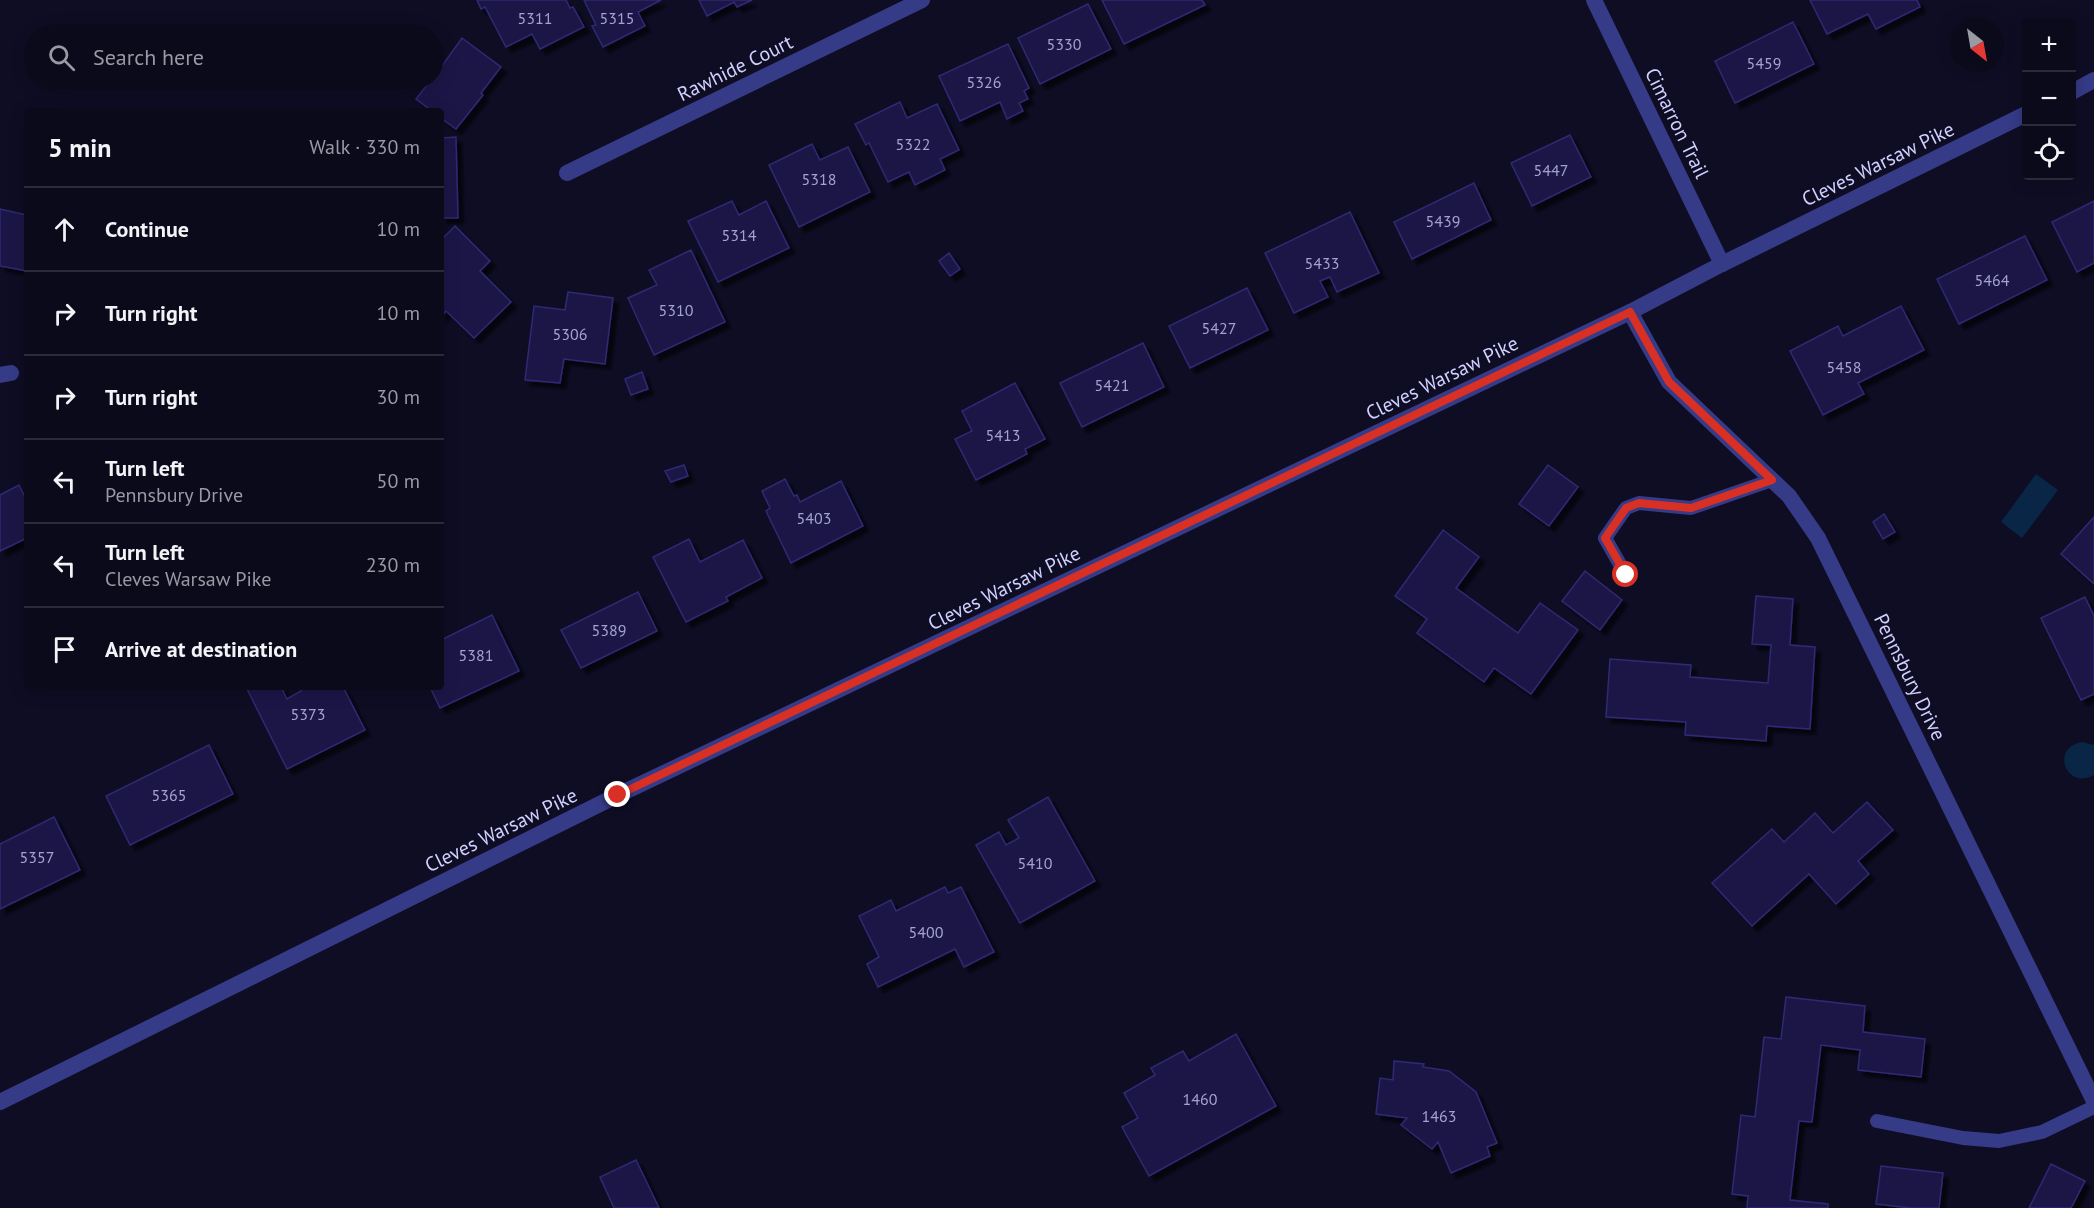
<!DOCTYPE html>
<html lang="en">
<head>
<meta charset="utf-8">
<style>
	body { margin:0; font-family:"PT Sans",sans-serif; background:#181828; color:#f1f3f6 }
	.controls { position:absolute; right:18px; top:18px; display:grid; overflow:hidden; border-radius:6px; box-shadow:0 3px 15px #0003 }
	.controls button { width:54px; height:54px; display:grid; place-items:center; padding:0; border:0; border-bottom:2px solid #2a2b3a; background:#0a0a1b; color:#f1f3f6; font:30px sans-serif }
	.compass { position:absolute; left:1950px; top:18px; width:54px; height:54px; border-radius:50%; background:#0a0a1b; box-shadow:0 3px 15px #0003; rotate:149deg }
	.stop { position:absolute; width:18px; height:18px; margin:-14px; border:4px solid #d93025; border-radius:50%; background:#fff }
	.stop.end { background:#d93025; border-color:#fff; box-shadow:0 2px 6px #0008 }
	.list { margin:0; padding:0; list-style:none }
	h2 { display:flex; justify-content:space-between; align-items:center; height:78px; margin:0; padding:0 24px; font-size:26px }
	h2 small { font-size:20px; font-weight:400; color:#999aa3 }
	.list li { display:grid; grid-template-columns:39px 1fr auto; gap:18px; align-items:center; box-sizing:border-box; height:84px; padding:0 24px; border-top:2px solid #2a2b3a }
	.list b { display:block; font-size:22px; white-space:nowrap }
	.list p { margin:0; font-size:20px; white-space:nowrap; color:#999aa3 }
	.list em { font-size:20px; font-style:normal; color:#999aa3 }
	.icon { flex:none; width:33px; height:33px; fill:none; stroke:currentColor; stroke-width:2; stroke-linecap:round; stroke-linejoin:round }
	.map { position:relative; flex:none; width:2094px; height:1208px; overflow:hidden }
	.search { position:absolute; background:#0a0a1b; box-shadow:0 3px 15px #0003; left:24px; top:24px; width:420px; height:66px; display:flex; align-items:center; gap:15px; box-sizing:border-box; padding:0 21px; border-radius:33px; color:#999aa3; font-size:22px }
	.panel { position:absolute; background:#0a0a1b; box-shadow:0 3px 15px #0003; left:24px; top:108px; width:420px; height:582px; border-radius:6px }
	.map>svg:first-child { display:block }
	.water { fill:#092647 }
	.building { fill:#1c1846; stroke:#2f2974; stroke-width:1.5; filter:url(#shadow) }
	.lines { fill:none; stroke-linecap:round; stroke-linejoin:round }
	.service { stroke:#353b86; stroke-width:14 }
	.minor { stroke:#353b86; stroke-width:16 }
	.tertiary { stroke:#353b86; stroke-width:16 }
	.route { stroke:#d93025; stroke-width:8 }
	.labels { text-anchor:middle; stroke-width:4.5; stroke-linejoin:round; paint-order:stroke }
	.number-label { font-size:16px; fill:#a4a2d1 }
	.street-label { font-size:20px; fill:#d1d0ff; stroke:#0e0d24 }
</style>
</head>
<body>
<div class="map">
<svg width="2094" height="1208" viewBox="0 0 2094 1208">
	<defs>
		<filter id="shadow"><feDropShadow dx="5.5" dy="5.5" stdDeviation="1.5" flood-color="#0009"/></filter>
	</defs>
	<rect width="100%" height="100%" fill="#0e0d24"/>
	<!-- water -->
	<g class="water">
		<polygon points="2036,474 2058,490 2022,538 2001,522"/>
		<path d="M 2082,742 L 2094,745 L 2094,775 C 2067,791 2049,748 2082,742 Z"/>
	</g>
	<!-- building -->
	<g class="building">
		<polygon points="477,0 566,0 570,8 573,7 584,27 540,49 532,34 506,47 485,7 481,9"/>
		<polygon points="584,0 661,0 638,12 645,26 603,47 592,26 596,25"/>
		<polygon points="699,0 752,0 737,7 734,2 707,16"/>
		<polygon points="1102,0 1202,0 1205,5 1124,44"/>
		<polygon points="1810,0 1917,0 1920,7 1876,29 1868,14 1827,34"/>
		<polygon points="1088,4 1111,49 1040,84 1018,38"/>
		<polygon points="1793,22 1814,64 1735,103 1715,61"/>
		<polygon points="462,38 501,67 481,93 483,95 456,129 441,118 441,111 432,111 416,99 431,80 434,80 434,77"/>
		<polygon points="1008,44 1029,88 1024,91 1028,99 1019,103 1023,111 1007,119 1000,102 960,121 939,76"/>
		<polygon points="900,102 907,118 937,104 959,150 940,159 945,170 915,185 909,172 888,182 869,143 866,145 855,124"/>
		<polygon points="1570,135 1591,177 1532,206 1511,163"/>
		<polygon points="456,137 458,218 441,218 441,138"/>
		<polygon points="812,144 820,160 848,147 870,192 799,227 769,165"/>
		<polygon points="1474,183 1491,220 1412,259 1394,222"/>
		<polygon points="732,201 739,215 766,201 789,248 718,282 688,221"/>
		<polygon points="2094,201 2094,263 2077,272 2052,222"/>
		<polygon points="0,209 27,215 27,271 0,266"/>
		<polygon points="1350,212 1379,273 1337,292 1330,277 1320,281 1328,297 1294,313 1265,253"/>
		<polygon points="455,226 490,261 480,271 511,302 474,338 446,311 441,317 441,240"/>
		<polygon points="2025,236 2047,280 1959,324 1937,279"/>
		<polygon points="691,250 725,322 654,355 628,298 657,285 649,270"/>
		<polygon points="949,253 960,269 950,276 939,261"/>
		<polygon points="1247,288 1268,330 1190,368 1169,326"/>
		<polygon points="568,292 613,298 605,364 564,359 560,383 525,380 534,306 565,310"/>
		<polygon points="1901,306 1924,350 1858,383 1864,394 1823,415 1790,351 1838,326 1843,336"/>
		<polygon points="1143,343 1164,387 1082,427 1060,383"/>
		<polygon points="642,372 648,389 631,395 625,379"/>
		<polygon points="1015,383 1045,439 1025,449 1027,454 976,480 955,439 972,431 962,411"/>
		<polygon points="684,465 688,476 671,482 665,471"/>
		<polygon points="1548,465 1578,487 1549,526 1519,504"/>
		<polygon points="785,479 794,496 797,495 800,502 841,481 863,526 791,563 766,511 770,508 762,491"/>
		<polygon points="19,485 27,501 27,538 0,551 0,495"/>
		<polygon points="1884,514 1895,532 1883,539 1873,522"/>
		<polygon points="2094,517 2094,584 2061,554"/>
		<polygon points="1443,530 1479,557 1456,588 1518,633 1540,603 1578,630 1531,694 1494,668 1484,682 1417,633 1427,619 1395,596"/>
		<polygon points="689,539 700,562 743,540 762,578 726,597 728,601 686,622 653,557"/>
		<polygon points="1585,571 1622,600 1600,630 1562,601"/>
		<polygon points="638,592 657,631 581,668 561,630"/>
		<polygon points="1756,596 1793,599 1790,645 1815,647 1810,729 1767,726 1766,741 1685,735 1686,722 1606,717 1610,659 1691,665 1690,677 1768,683 1771,645 1752,644"/>
		<polygon points="2085,597 2094,616 2094,694 2081,700 2041,618"/>
		<polygon points="492,615 519,671 440,708 430,687 441,687 441,640"/>
		<polygon points="246,687 281,687 287,699 301,691 299,687 343,687 365,730 287,769"/>
		<polygon points="209,745 233,794 130,845 106,796"/>
		<polygon points="1048,797 1095,881 1020,923 976,845 999,832 1006,845 1019,838 1008,820"/>
		<polygon points="1867,802 1893,830 1858,861 1869,874 1836,904 1809,874 1752,926 1712,883 1772,829 1784,842 1815,813 1833,833"/>
		<polygon points="54,817 80,870 0,909 0,844"/>
		<polygon points="945,887 948,893 961,887 994,952 964,967 955,949 878,987 867,964 879,957 859,916 891,900 896,911"/>
		<polygon points="1786,997 1865,1006 1863,1032 1925,1039 1921,1077 1858,1070 1860,1050 1821,1045 1812,1122 1799,1121 1790,1200 1828,1204 1828,1208 1747,1208 1748,1196 1732,1194 1741,1115 1755,1117 1764,1037 1781,1039"/>
		<polygon points="1236,1034 1276,1106 1149,1176 1122,1127 1138,1118 1124,1093 1155,1075 1151,1068 1183,1051 1189,1061"/>
		<polygon points="1394,1061 1424,1064 1423,1067 1449,1071 1476,1092 1497,1143 1487,1147 1490,1156 1451,1173 1438,1142 1432,1149 1401,1125 1407,1118 1376,1114 1380,1078 1393,1080"/>
		<polygon points="636,1160 650,1189 659,1208 614,1208 600,1177"/>
		<polygon points="2051,1164 2085,1181 2071,1208 2029,1208"/>
		<polygon points="1881,1166 1943,1173 1939,1208 1911,1208 1876,1204"/>
	</g>
	<g class="lines">
		<!-- service -->
		<g class="service">
			<polyline points="1626,575 1605,538 1626,508 1639,503 1691,508 1772,480"/>
			<polyline points="1877,1121 1963,1138 1999,1141 2042,1132 2094,1107"/>
		</g>
		<!-- minor -->
		<g class="minor">
			<polyline points="1594,0 1722,264"/>
			<polyline points="567,173 922,0"/>
			<polyline points="1630,312 1669,382 1789,496 1818,538 2094,1101"/>
			<polyline points="0,375 11,373"/>
		</g>
		<!-- tertiary -->
		<g class="tertiary">
			<polyline points="2072,92 2094,80"/>
			<polyline points="0,1102 618,795 1630,312 1722,264 2026,114"/>
		</g>
	</g>
	<g class="lines">
		<!-- route -->
		<polyline class="route" points="618,795 1630,312 1669,382 1772,480 1691,508 1639,503 1626,508 1605,538 1626,575"/>
	</g>
	<g class="labels">
		<!-- number labels -->
		<g class="number-label">
			<text x="535" y="24">5311</text>
			<text x="617" y="24">5315</text>
			<text x="1064" y="50">5330</text>
			<text x="1764" y="69">5459</text>
			<text x="984" y="88">5326</text>
			<text x="913" y="150">5322</text>
			<text x="1551" y="176">5447</text>
			<text x="819" y="185">5318</text>
			<text x="1443" y="227">5439</text>
			<text x="739" y="241">5314</text>
			<text x="1322" y="269">5433</text>
			<text x="1992" y="286">5464</text>
			<text x="676" y="316">5310</text>
			<text x="1219" y="334">5427</text>
			<text x="570" y="340">5306</text>
			<text x="1844" y="373">5458</text>
			<text x="1112" y="391">5421</text>
			<text x="1003" y="441">5413</text>
			<text x="814" y="524">5403</text>
			<text x="609" y="636">5389</text>
			<text x="476" y="661">5381</text>
			<text x="308" y="720">5373</text>
			<text x="169" y="801">5365</text>
			<text x="37" y="863">5357</text>
			<text x="1035" y="869">5410</text>
			<text x="926" y="938">5400</text>
			<text x="1200" y="1105">1460</text>
			<text x="1439" y="1122">1463</text>
		</g>
		<!-- street labels -->
		<g class="street-label">
			<text transform="translate(735 68) rotate(-26)" y="7">Rawhide Court</text>
			<text transform="translate(1677 123) rotate(64)" y="7">Cimarron Trail</text>
			<text transform="translate(1878 164) rotate(-26)" y="7">Cleves Warsaw Pike</text>
			<text transform="translate(1442 378) rotate(-26)" y="7">Cleves Warsaw Pike</text>
			<text transform="translate(1004 588) rotate(-26)" y="7">Cleves Warsaw Pike</text>
			<text transform="translate(1910 677) rotate(64)" y="7">Pennsbury Drive</text>
			<text transform="translate(501 830) rotate(-26)" y="7">Cleves Warsaw Pike</text>
		</g>
	</g>
</svg>
<div class="controls">
<button>+</button>
<button>−</button>
<button><svg class="icon" aria-label="locate" viewBox="0 0 24 24"><circle cx="12" cy="12" r="6"/><path d="M12 2v4M12 18v4M2 12h4M18 12h4"/></svg></button>
</div>
<svg class="compass" viewBox="-18 -18 36 36"><path d="M0-13l5 13h-10z" fill="#e53935"/><path d="M0 13l5-13h-10z" fill="#999aa3"/></svg>
<div class="stop" style="left:1626px;top:575px"></div>
<div class="stop end" style="left:618px;top:795px"></div>
<div class="search"><svg class="icon" aria-label="search" viewBox="0 0 24 24"><circle cx="10" cy="10" r="6"/><path d="M15 15l6 6"/></svg>Search here</div>
<section class="panel">
<h2>5 min<small>Walk · 330 m</small></h2>
<ul class="list">
<li><svg class="icon" aria-label="ahead" viewBox="0 0 24 24"><path d="M12 20V5M6 11l6-6 6 6"/></svg><div><b>Continue</b></div><em>10 m</em></li>
<li><svg class="icon" aria-label="right" viewBox="0 0 24 24"><path d="M7 20v-9h11M14 6l5 5-5 5"/></svg><div><b>Turn right</b></div><em>10 m</em></li>
<li><svg class="icon" aria-label="right" viewBox="0 0 24 24"><path d="M7 20v-9h11M14 6l5 5-5 5"/></svg><div><b>Turn right</b></div><em>30 m</em></li>
<li><svg class="icon" aria-label="left" viewBox="0 0 24 24"><path d="M17 20v-9H6M10 6l-5 5 5 5"/></svg><div><b>Turn left</b><p>Pennsbury Drive</p></div><em>50 m</em></li>
<li><svg class="icon" aria-label="left" viewBox="0 0 24 24"><path d="M17 20v-9H6M10 6l-5 5 5 5"/></svg><div><b>Turn left</b><p>Cleves Warsaw Pike</p></div><em>230 m</em></li>
<li><svg class="icon" aria-label="arrive" viewBox="0 0 24 24"><path d="M6 21V4h12l-3 4 3 4H6"/></svg><div><b>Arrive at destination</b></div></li>
</ul>
</section>
</div>
</body>
</html>
